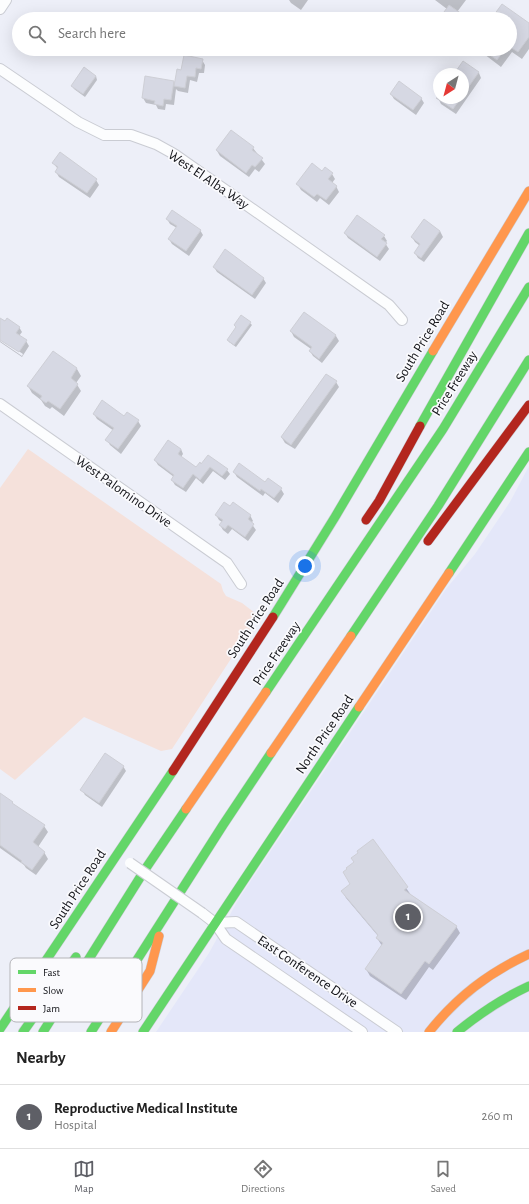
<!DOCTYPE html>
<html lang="en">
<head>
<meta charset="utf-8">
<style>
	body { margin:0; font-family:"Alegreya Sans",sans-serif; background:#f2f2f2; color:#222 }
	.compass { position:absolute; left:433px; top:68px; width:36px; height:36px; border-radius:50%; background:#fff; box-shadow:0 4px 16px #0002; rotate:216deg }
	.you { position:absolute; left:305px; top:566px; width:14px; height:14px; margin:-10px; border:3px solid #fff; border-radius:50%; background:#1a73e8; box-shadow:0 0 0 6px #1a73e833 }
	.badge { display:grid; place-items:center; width:26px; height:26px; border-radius:50%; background:#5e5f66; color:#fff; font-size:13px; font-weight:700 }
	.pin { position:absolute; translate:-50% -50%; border:2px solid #fff; box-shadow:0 1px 4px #0006 }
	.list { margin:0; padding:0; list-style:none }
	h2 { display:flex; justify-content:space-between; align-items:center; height:52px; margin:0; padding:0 16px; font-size:17px }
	h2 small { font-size:13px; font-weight:400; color:#767676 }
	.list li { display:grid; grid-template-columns:26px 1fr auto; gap:12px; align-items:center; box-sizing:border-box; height:64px; padding:0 16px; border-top:1px solid #e0e0e0 }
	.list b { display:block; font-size:15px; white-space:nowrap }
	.list p { margin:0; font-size:13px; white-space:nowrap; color:#767676 }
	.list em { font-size:13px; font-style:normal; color:#767676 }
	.icon { flex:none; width:22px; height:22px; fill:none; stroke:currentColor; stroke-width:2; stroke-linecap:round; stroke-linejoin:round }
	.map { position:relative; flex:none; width:529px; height:1032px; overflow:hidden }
	.search { position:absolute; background:#fff; box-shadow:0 4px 16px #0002; left:12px; right:12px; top:12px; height:44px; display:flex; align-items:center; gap:10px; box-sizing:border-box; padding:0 14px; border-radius:22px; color:#767676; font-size:15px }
	.sheet { height:116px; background:#fff }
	nav { display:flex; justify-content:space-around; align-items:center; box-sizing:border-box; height:56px; border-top:1px solid #e0e0e0; background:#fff; font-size:11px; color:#767676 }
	nav a { display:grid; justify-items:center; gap:2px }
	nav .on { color:#5e5f66 }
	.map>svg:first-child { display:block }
	.built { fill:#e4e7f9 }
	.green { fill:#f5e1db }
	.shadow { fill:#0003 }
	.building { fill:#d6d8e3; stroke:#cecfd6 }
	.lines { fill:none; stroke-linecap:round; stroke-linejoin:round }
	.street-casing { stroke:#caccd3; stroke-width:12 }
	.fast-casing { stroke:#caccd3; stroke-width:10 }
	.slow-casing { stroke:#caccd3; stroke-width:10 }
	.jam-casing { stroke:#caccd3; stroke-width:10 }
	.street { stroke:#fcfdfe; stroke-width:10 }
	.fast { stroke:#63d668; stroke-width:9 }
	.slow { stroke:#ff974d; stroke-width:9 }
	.jam { stroke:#b3261e; stroke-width:9 }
	.street-bridge-casing { stroke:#caccd3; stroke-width:12; stroke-linecap:butt }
	.street-bridge { stroke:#fcfdfe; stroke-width:10 }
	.labels { text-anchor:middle; stroke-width:3.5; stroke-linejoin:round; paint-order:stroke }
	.street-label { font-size:14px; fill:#111217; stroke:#fafafd }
	.key { fill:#fafafd; stroke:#b4b4b8; stroke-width:1 }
	.key-label { font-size:11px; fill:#111217 }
</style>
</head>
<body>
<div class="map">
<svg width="529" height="1032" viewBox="0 0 529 1032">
	<rect width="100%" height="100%" fill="#edeff8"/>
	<!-- built -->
	<polygon class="built" points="529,466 529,1032 156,1032 209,953 238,900 446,589 475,554 510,502"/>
	<!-- green -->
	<polygon class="green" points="28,449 221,584 223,591 226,596 242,603 259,616 172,749 161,751 84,717 15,780 0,769 0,488"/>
	<!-- shadow -->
	<g class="shadow">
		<polygon points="289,0 308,0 301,10 291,3"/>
		<polygon points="435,0 466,0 457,12 466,19 440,19 447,9"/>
		<polygon points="502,5 529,24 529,49 522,59 512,52 501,67 484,54 481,49 510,49 510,19 496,19"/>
		<polygon points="202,60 205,65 204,73 199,73 197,82 190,80 188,93 178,91 176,89 174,105 166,104 165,110 158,109 156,105 146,103 143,98 146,77 174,82 175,84 182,71"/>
		<polygon points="479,73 481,78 456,114 441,104 438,98 439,97 439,98 463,98 463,74 455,74"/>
		<polygon points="96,76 97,80 85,97 74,89 72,86"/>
		<polygon points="391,94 421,98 424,103 416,115 394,99"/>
		<polygon points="231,131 253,148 265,164 259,172 255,169 249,177 220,156 217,151"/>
		<polygon points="53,163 96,180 99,185 90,198 59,177 56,172 58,169"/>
		<polygon points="322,172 332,174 335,179 332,183 336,186 339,192 329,205 320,198 317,202 301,190 298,185"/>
		<polygon points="167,219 200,230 203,235 189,256 172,244 169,239 177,228 170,224"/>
		<polygon points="440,231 443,237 424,262 418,258 415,253 420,246 415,242 412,237"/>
		<polygon points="345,233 384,236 387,241 385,243 389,249 380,261 348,238"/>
		<polygon points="214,267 263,278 266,283 255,299 217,272"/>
		<polygon points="305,313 336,336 339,341 322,363 313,356 310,351 311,349 294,337 291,331"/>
		<polygon points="242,317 250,323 252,325 236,347 229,342 228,340 237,328"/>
		<polygon points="0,319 19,327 22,332 19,336 26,341 29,346 22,357 0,342 0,341 22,356 23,354 0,339"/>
		<polygon points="53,352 77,369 81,376 76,383 81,391 64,416 52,407 50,409 45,406 41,400 32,393 28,386"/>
		<polygon points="336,382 339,387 295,449 285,443 282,438"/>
		<polygon points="94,414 125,418 138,421 141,426 121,454 110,445 107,440 114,431 97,419"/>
		<polygon points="181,449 183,454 181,457 197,468 200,464 227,470 230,474 225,480 213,471 203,484 196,478 186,492 175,485 172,480 174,477 158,465 155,460"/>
		<polygon points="234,472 281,489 284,494 278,503 265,493 263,496 237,477"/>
		<polygon points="216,515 250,515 253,521 251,523 256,530 248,541 232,529 228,534 223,530 220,525 222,522 219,520"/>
		<polygon points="123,766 126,771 102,807 85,795 82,790"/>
		<polygon points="0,794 13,805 44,826 48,832 38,847 44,852 48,859 36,875 26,868 24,865 0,848"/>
		<polygon points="373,840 411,895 456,926 460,933 433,970 429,967 406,1000 370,976 366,969 382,946 377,938 378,936 346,898 342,891 351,884 355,863"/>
	</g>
	<!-- building -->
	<g class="building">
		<polygon points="502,4 529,23 529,37 518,52 510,47 510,19 491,19"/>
		<polygon points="449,5 469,19 439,19"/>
		<polygon points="481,49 505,49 497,60"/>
		<polygon points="184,55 203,59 201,69 196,68 195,77 187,76 185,88 174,86 177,69 181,70"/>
		<polygon points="463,61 479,72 463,95 463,74 454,74"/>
		<polygon points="84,67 96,76 83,94 71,86"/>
		<polygon points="145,76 174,81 171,100 164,99 163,106 154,104 155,101 142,98"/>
		<polygon points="399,81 422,98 413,110 390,94"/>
		<polygon points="436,98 461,98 453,109"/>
		<polygon points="231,130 254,147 252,150 263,158 255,167 252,165 246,173 216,150"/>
		<polygon points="60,152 97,179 87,193 55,172 58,167 52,163"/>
		<polygon points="312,163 322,171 325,167 333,173 328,179 337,186 326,200 317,194 314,197 296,184"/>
		<polygon points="172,210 201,230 186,251 168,239 177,226 166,219"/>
		<polygon points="357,215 385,235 381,239 387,243 377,257 344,233"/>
		<polygon points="424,219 440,231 421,258 414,253 420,244 411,237"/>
		<polygon points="225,249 264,278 252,295 213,267"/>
		<polygon points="304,312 336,335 319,359 309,351 312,347 290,331"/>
		<polygon points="241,315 251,322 234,345 227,340 236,327 234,325"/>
		<polygon points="0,318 5,321 7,318 20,327 16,333 27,340 19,352 0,340"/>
		<polygon points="53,351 77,368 71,378 78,384 60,409 48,401 46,403 40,399 42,396 27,386"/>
		<polygon points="326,374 337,381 291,445 281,437"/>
		<polygon points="102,400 124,416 127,412 139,420 118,449 105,440 114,428 93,414"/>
		<polygon points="168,440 181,449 178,454 196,467 200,462 201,464 208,455 228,469 222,476 210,467 200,480 193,474 183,488 171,480 174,475 154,460"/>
		<polygon points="239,463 265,482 268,478 282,488 274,498 261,489 260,491 233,472"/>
		<polygon points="224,502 230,506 233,502 251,515 248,519 254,524 245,537 228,525 225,529 219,525 223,520 215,515"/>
		<polygon points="105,753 124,766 99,803 80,790"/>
		<polygon points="0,793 13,802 12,803 45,825 33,842 45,852 32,870 21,862 22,861 0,845"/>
		<polygon points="373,839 408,887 404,890 457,926 429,964 425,961 401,994 365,969 383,943 376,938 378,935 341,891 350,884 343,872 347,869 346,868 354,862 351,858 358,853 357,851"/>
	</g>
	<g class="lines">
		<defs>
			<g id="street">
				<polyline points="0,9 6,0"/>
				<polyline points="0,69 78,122 104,135 131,135 156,144 174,154 389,305 402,320"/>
				<polyline points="0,404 227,563 241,584"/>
				<polyline points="202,913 215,923 226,939 362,1032"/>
				<polyline points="215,923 236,922 397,1032"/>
			</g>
			<g id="fast">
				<polyline points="420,426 529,233"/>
				<polyline points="449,573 529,452"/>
				<polyline points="273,617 335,517 433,351"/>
				<polyline points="351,636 438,506 529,360"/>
				<polyline points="266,692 443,429 529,287"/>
				<path d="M 0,1029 C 58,943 115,857 173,771"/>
				<polyline points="23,1032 76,957"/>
				<polyline points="43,1032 146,868 186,809"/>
				<polyline points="91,1032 223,825 271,753"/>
				<polyline points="143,1032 359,707"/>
				<path d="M 457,1032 C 479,1014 503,998 529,986"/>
			</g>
			<g id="slow">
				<polyline points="433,351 529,191"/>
				<polyline points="359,707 449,573"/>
				<polyline points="271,753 351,636"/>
				<polyline points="186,809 266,692"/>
				<polyline points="111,1032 150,971 159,936"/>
				<path d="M 429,1032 C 457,997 488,973 529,954"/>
			</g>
			<g id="jam">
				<polyline points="366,520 379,501 420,426"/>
				<polyline points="428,541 529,405"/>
				<polyline points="173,771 273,617"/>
			</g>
		</defs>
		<!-- street casing -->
		<use href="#street" class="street-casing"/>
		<!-- fast casing -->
		<use href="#fast" class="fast-casing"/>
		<!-- slow casing -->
		<use href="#slow" class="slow-casing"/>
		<!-- jam casing -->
		<use href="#jam" class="jam-casing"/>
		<!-- street -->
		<use href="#street" class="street"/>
		<!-- fast -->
		<use href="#fast" class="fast"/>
		<!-- slow -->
		<use href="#slow" class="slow"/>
		<!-- jam -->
		<use href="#jam" class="jam"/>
		<defs>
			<polyline id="street-bridge" points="130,863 202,913"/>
		</defs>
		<!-- street-bridge casing -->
		<use href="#street-bridge" class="street-bridge-casing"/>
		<!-- street-bridge -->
		<use href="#street-bridge" class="street-bridge"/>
	</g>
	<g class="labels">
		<!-- street labels -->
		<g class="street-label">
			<text transform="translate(209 179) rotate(34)" y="5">West El Alba Way</text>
			<text transform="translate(422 341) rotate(-59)" y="5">South Price Road</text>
			<text transform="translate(454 383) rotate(-58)" y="5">Price Freeway</text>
			<text transform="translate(124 491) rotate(35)" y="5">West Palomino Drive</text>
			<text transform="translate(255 618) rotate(-57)" y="5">South Price Road</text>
			<text transform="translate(276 653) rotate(-56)" y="5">Price Freeway</text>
			<text transform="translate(324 734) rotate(-56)" y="5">North Price Road</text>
			<text transform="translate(77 889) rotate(-57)" y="5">South Price Road</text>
			<text transform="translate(308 971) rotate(34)" y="5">East Conference Drive</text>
		</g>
	</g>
	<!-- legend -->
	<rect x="10" y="958" width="132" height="64" rx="6" class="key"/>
	<rect x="18" y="970" width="18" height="4" fill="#63d668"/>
	<rect x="18" y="988" width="18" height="4" fill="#ff974d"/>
	<rect x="18" y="1006" width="18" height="4" fill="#b3261e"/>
	<g class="key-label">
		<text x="43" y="976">Fast</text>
		<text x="43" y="994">Slow</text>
		<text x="43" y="1012">Jam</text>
	</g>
</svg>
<svg class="compass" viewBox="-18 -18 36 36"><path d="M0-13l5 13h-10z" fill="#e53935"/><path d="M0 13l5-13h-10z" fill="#767676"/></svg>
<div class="you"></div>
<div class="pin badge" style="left:408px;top:917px">1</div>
<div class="search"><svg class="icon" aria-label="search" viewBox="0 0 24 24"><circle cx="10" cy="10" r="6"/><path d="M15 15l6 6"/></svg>Search here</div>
</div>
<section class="sheet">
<h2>Nearby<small></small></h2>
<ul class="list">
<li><span class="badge">1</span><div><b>Reproductive Medical Institute</b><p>Hospital</p></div><em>260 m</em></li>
</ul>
</section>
<nav>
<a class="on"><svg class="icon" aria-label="map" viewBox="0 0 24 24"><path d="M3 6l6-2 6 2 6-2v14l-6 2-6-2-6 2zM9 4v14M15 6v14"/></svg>Map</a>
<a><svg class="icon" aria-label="directions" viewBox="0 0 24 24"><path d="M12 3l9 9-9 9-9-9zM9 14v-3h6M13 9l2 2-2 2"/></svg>Directions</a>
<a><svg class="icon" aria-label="saved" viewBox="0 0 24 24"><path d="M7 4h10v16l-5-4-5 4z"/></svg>Saved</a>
</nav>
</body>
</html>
